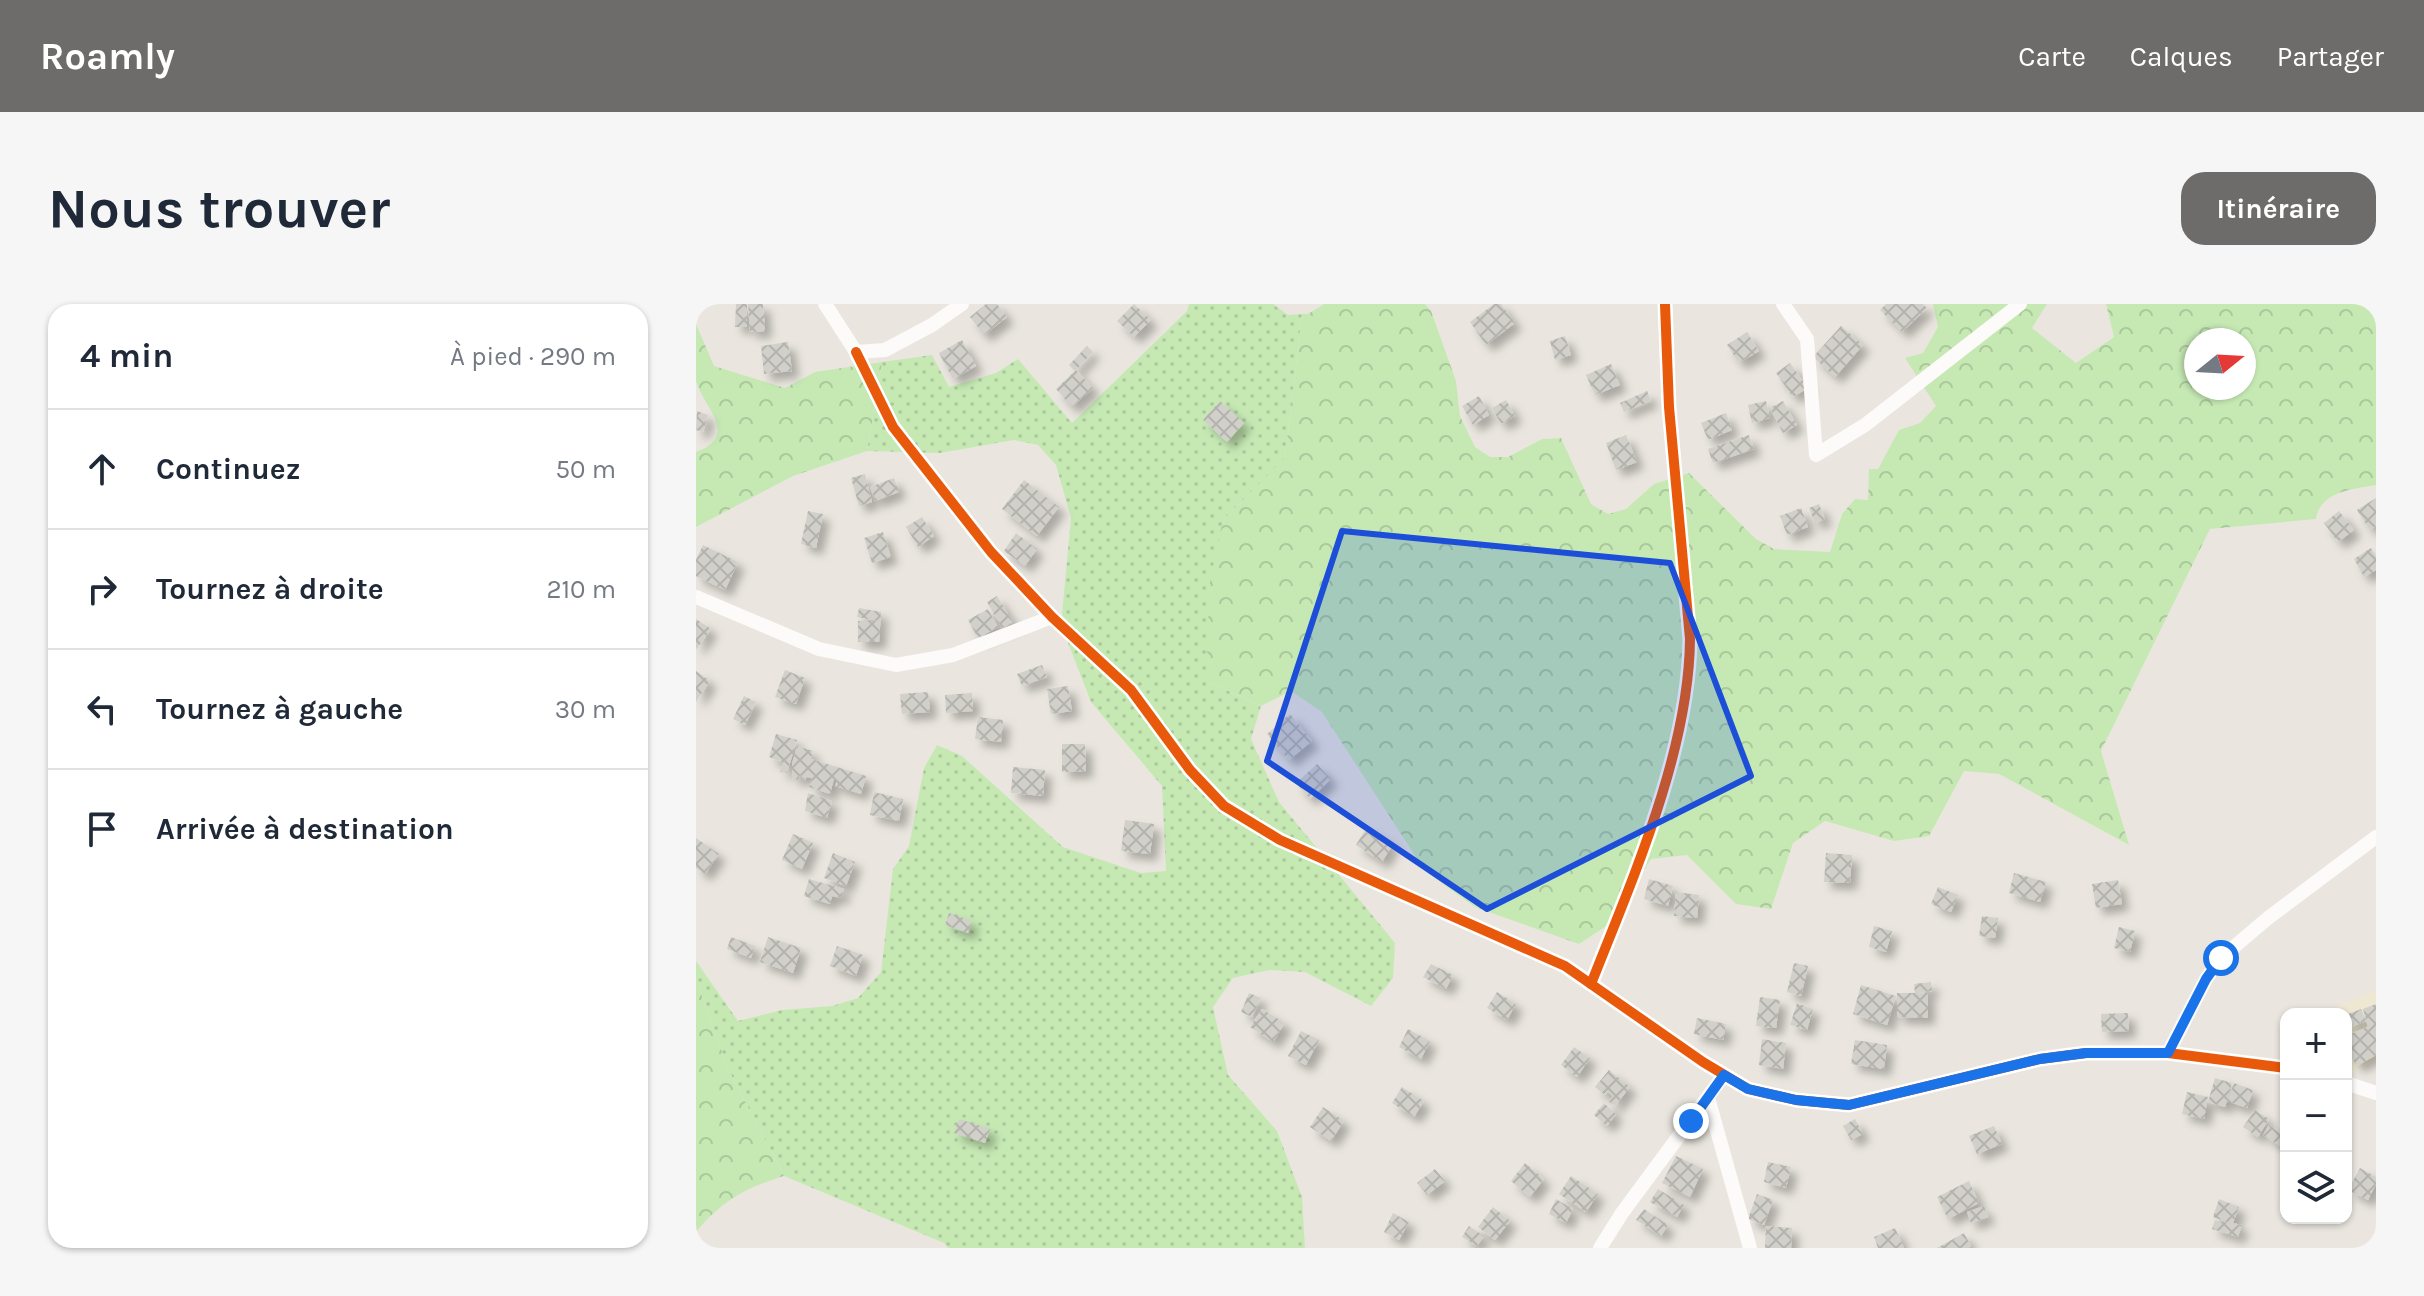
<!DOCTYPE html>
<html lang="fr">
<head>
<meta charset="utf-8">
<style>
	body { margin:0; font-family:Karla,sans-serif; background:#f6f6f7; color:#1f2937 }
	.controls { position:absolute; right:24px; bottom:24px; display:grid; overflow:hidden; border-radius:16px; box-shadow:0 2px 6px #0004 }
	.controls button { width:72px; height:72px; display:grid; place-items:center; padding:0; border:0; border-bottom:2px solid #e0e1e3; background:#fff; color:#1f2937; font:40px sans-serif }
	.compass { position:absolute; left:1488px; top:24px; width:72px; height:72px; border-radius:50%; background:#fff; box-shadow:0 2px 6px #0004; rotate:72deg }
	.stop { position:absolute; width:24px; height:24px; margin:-18px; border:6px solid #1a73e8; border-radius:50%; background:#fff }
	.stop.end { background:#1a73e8; border-color:#fff; box-shadow:0 2px 8px #0008 }
	.list { margin:0; padding:0; list-style:none }
	h2 { display:flex; justify-content:space-between; align-items:center; height:104px; margin:0; padding:0 32px; font-size:34px }
	h2 small { font-size:26px; font-weight:400; color:#747a83 }
	.list li { display:grid; grid-template-columns:52px 1fr auto; gap:24px; align-items:center; box-sizing:border-box; height:120px; padding:0 32px; border-top:2px solid #e0e1e3 }
	.list b { display:block; font-size:30px; white-space:nowrap }
	.list em { font-size:26px; font-style:normal; color:#747a83 }
	.icon { flex:none; width:44px; height:44px; fill:none; stroke:currentColor; stroke-width:2; stroke-linecap:round; stroke-linejoin:round }
	.map { position:relative; flex:none; width:1680px; height:944px; overflow:hidden; border-radius:24px }
	header { display:flex; align-items:center; gap:48px; box-sizing:border-box; height:112px; padding:0 40px; background:#6e6c6a; color:#fff }
	header strong { font-size:38px }
	nav { display:flex; gap:44px; margin-inline-start:auto; font-size:28px }
	.intro { display:flex; align-items:center; justify-content:space-between; box-sizing:border-box; height:192px; padding:0 48px }
	h1 { margin:0; font-size:56px }
	.button { padding:20px 36px; border-radius:24px; background:#6e6c6a; color:#fff; font-size:28px; font-weight:700 }
	main { display:flex; gap:48px; padding:0 48px }
	aside { flex:1; background:#fff; border-radius:24px; box-shadow:0 2px 6px #0004 }
	.map>svg:first-child { display:block }
	.education { fill:#eee7d2 }
	.green { fill:url(#green-dots) }
	.forest { fill:url(#forest-crowns); fill-rule:evenodd }
	.building { fill:url(#building-cross-hatch); filter:url(#shadow) }
	.lines { fill:none; stroke-linecap:round; stroke-linejoin:round }
	.minor { stroke:#fcfbfa; stroke-width:14 }
	.cycleway-casing { stroke:#fff; stroke-width:15 }
	.cycleway { stroke:#e8590c; stroke-width:10 }
	.route { stroke:#1a73e8; stroke-width:10 }
	.marked { fill:#1d4ed8; fill-opacity:0.2; stroke:#1d4ed8; stroke-width:6; stroke-linejoin:round }
</style>
</head>
<body>
<header>
<strong>Roamly</strong>
<nav><a>Carte</a><a>Calques</a><a>Partager</a></nav>
</header>
<div class="intro"><h1>Nous trouver</h1><a class="button">Itinéraire</a></div>
<main>
<aside>
<h2>4 min<small>À pied · 290 m</small></h2>
<ul class="list">
<li><svg class="icon" aria-label="ahead" viewBox="0 0 24 24"><path d="M12 20V5M6 11l6-6 6 6"/></svg><div><b>Continuez</b></div><em>50 m</em></li>
<li><svg class="icon" aria-label="right" viewBox="0 0 24 24"><path d="M7 20v-9h11M14 6l5 5-5 5"/></svg><div><b>Tournez à droite</b></div><em>210 m</em></li>
<li><svg class="icon" aria-label="left" viewBox="0 0 24 24"><path d="M17 20v-9H6M10 6l-5 5 5 5"/></svg><div><b>Tournez à gauche</b></div><em>30 m</em></li>
<li><svg class="icon" aria-label="arrive" viewBox="0 0 24 24"><path d="M6 21V4h12l-3 4 3 4H6"/></svg><div><b>Arrivée à destination</b></div></li>
</ul>
</aside>
<div class="map">
<svg width="1680" height="944" viewBox="0 0 1680 944">
	<defs>
		<pattern id="green-dots" width="8" height="8" patternUnits="userSpaceOnUse" patternTransform="scale(2)"><rect width="8" height="8" fill="#c6e9b4"/><path d="M2 2h.1M6 6h.1" fill="none" stroke="#aac89b" stroke-width="1.8" stroke-linecap="round"/></pattern>
		<pattern id="forest-crowns" width="20" height="18" patternUnits="userSpaceOnUse" patternTransform="scale(2)"><rect width="20" height="18" fill="#c6e9b4"/><path d="M2 6a3 3 0 1 1 6 0M12 15a3 3 0 1 1 6 0" fill="none" stroke="#aac89b"/></pattern>
		<pattern id="building-cross-hatch" width="8" height="8" patternUnits="userSpaceOnUse" patternTransform="scale(2)"><rect width="8" height="8" fill="#d2d0cb"/><path d="M0 0l8 8M0 8l8-8" fill="none" stroke="#b4b3ae"/></pattern>
		<filter id="shadow"><feDropShadow dx="7" dy="7" stdDeviation="4" flood-color="#0004"/></filter>
	</defs>
	<rect width="100%" height="100%" fill="#eae6df"/>
	<!-- education -->
	<polygon class="education" points="1680,686 1680,758 1656,768 1650,758 1650,710 1625,710"/>
	<!-- green -->
	<polygon class="green" points="493,0 577,0 592,11 606,10 589,154 527,216 513,378 565,402 555,435 583,498 699,639 697,674 675,702 609,668 573,666 537,674 517,703 532,771 581,827 606,893 609,944 252,944 248,939 88,872 32,765 0,676 0,657 42,717 86,706 136,702 162,694 185,668 197,565 213,542 228,464 241,441 266,452 367,543 445,569 470,567 466,482 395,398 365,321 375,214 360,161 342,141 318,136 244,149 171,147 186,58 236,51 253,83 300,69 322,55 376,119 491,7"/>
	<!-- forest -->
	<g class="forest">
		<path d="M 628,0 L 729,0 L 735,7 L 760,77 L 764,112 L 779,143 L 794,153 L 812,153 L 846,135 L 865,134 L 895,200 L 912,210 L 930,205 L 958,180 L 993,169 L 1060,235 L 1078,245 L 1134,248 L 1146,210 L 1159,195 L 1172,196 L 1173,165 L 1182,165 L 1203,126 L 1224,119 L 1240,102 L 1209,54 L 1227,49 L 1242,23 L 1237,0 L 1351,0 L 1336,24 L 1380,59 L 1418,33 L 1410,0 L 1680,0 L 1680,181 C 1658,185 1624,187 1620,215 L 1514,225 L 1405,447 L 1433,541 L 1303,470 L 1268,467 L 1233,532 L 1198,537 L 1129,517 L 1097,539 L 1075,605 L 1040,600 L 991,551 L 955,555 L 912,621 L 883,640 L 779,603 L 729,567 L 626,408 L 595,387 L 565,402 L 513,378 L 511,346 L 514,277 L 527,216 L 589,153 L 606,10 L 612,10 ZM 1500,36 L 1548,36 L 1548,84 L 1500,84 Z"/>
		<path d="M 0,20 L 18,62 L 89,84 L 119,68 L 186,58 L 171,147 L 97,172 L 0,223 L 0,148 C 45,131 7,103 0,77 C 0,61 0,37 0,20 Z"/>
		<path d="M 0,676 L 32,765 L 88,872 C 49,884 26,897 0,928 Z"/>
	</g>
	<!-- building -->
	<g class="building">
		<polygon points="40,0 51,0 51,23 39,23"/>
		<polygon points="52,0 67,0 69,27 54,28"/>
		<polygon points="290,0 301,0 311,13 288,31 274,13"/>
		<polygon points="438,0 455,16 438,33 421,17"/>
		<polygon points="798,0 805,0 819,19 790,41 774,18"/>
		<polygon points="1190,0 1227,0 1231,4 1206,28 1184,6"/>
		<polygon points="1145,22 1167,41 1139,73 1117,53"/>
		<polygon points="1051,28 1063,47 1043,59 1031,41"/>
		<polygon points="869,32 875,51 859,56 854,37"/>
		<polygon points="266,36 280,62 257,75 243,49"/>
		<polygon points="92,38 96,67 68,70 65,42"/>
		<polygon points="391,42 397,48 380,66 397,84 376,103 360,85 379,67 373,61"/>
		<polygon points="1094,59 1112,84 1097,93 1080,69"/>
		<polygon points="915,60 924,81 899,91 890,71"/>
		<polygon points="951,87 955,97 928,108 924,99"/>
		<polygon points="783,92 793,111 777,121 766,102"/>
		<polygon points="810,96 819,112 805,120 796,104"/>
		<polygon points="524,97 548,119 531,138 507,116"/>
		<polygon points="1070,97 1074,114 1056,119 1052,101"/>
		<polygon points="1087,97 1101,121 1087,129 1074,104"/>
		<polygon points="1,107 12,111 7,128 0,126"/>
		<polygon points="1030,109 1036,126 1012,136 1005,119"/>
		<polygon points="930,131 941,158 920,166 910,139"/>
		<polygon points="1053,131 1058,145 1017,159 1012,145"/>
		<polygon points="169,170 176,198 163,202 155,174"/>
		<polygon points="198,174 203,188 179,197 174,183"/>
		<polygon points="328,176 363,203 341,232 306,205"/>
		<polygon points="1680,194 1680,222 1674,226 1661,206"/>
		<polygon points="1123,200 1129,215 1119,219 1113,204"/>
		<polygon points="1105,204 1112,223 1091,231 1084,212"/>
		<polygon points="112,207 127,210 120,244 105,240"/>
		<polygon points="1643,207 1658,226 1642,238 1628,219"/>
		<polygon points="226,213 238,232 222,243 210,223"/>
		<polygon points="187,228 195,253 176,259 168,234"/>
		<polygon points="320,229 341,245 329,262 308,247"/>
		<polygon points="7,241 42,258 29,286 0,272 0,256"/>
		<polygon points="1675,244 1680,252 1680,266 1668,273 1658,255"/>
		<polygon points="301,292 317,318 306,324 291,298"/>
		<polygon points="163,304 185,308 183,338 162,338 162,317 183,317 161,313"/>
		<polygon points="292,305 302,323 282,334 272,316"/>
		<polygon points="0,315 15,325 0,346"/>
		<polygon points="346,361 351,373 326,382 321,370"/>
		<polygon points="89,366 109,374 100,400 79,393"/>
		<polygon points="0,367 14,377 0,398"/>
		<polygon points="372,382 376,407 355,410 351,385"/>
		<polygon points="232,388 234,408 206,410 204,390"/>
		<polygon points="276,389 277,407 250,409 249,391"/>
		<polygon points="48,392 60,398 49,421 37,415"/>
		<polygon points="594,410 616,437 593,456 571,430"/>
		<polygon points="282,413 307,416 305,438 279,435"/>
		<polygon points="80,430 101,436 91,469 84,468 87,459 73,453"/>
		<polygon points="366,440 389,440 390,467 366,468"/>
		<polygon points="101,442 117,447 115,455 170,472 165,490 139,482 141,476 138,475 134,490 113,483 116,474 110,473 109,477 104,471 102,476 96,474 96,460"/>
		<polygon points="621,460 635,475 614,495 600,479"/>
		<polygon points="317,463 349,466 347,492 315,489"/>
		<polygon points="178,488 207,495 203,517 174,511"/>
		<polygon points="112,489 136,497 131,514 109,507"/>
		<polygon points="429,516 458,520 454,550 425,547"/>
		<polygon points="671,523 697,540 686,558 660,541"/>
		<polygon points="97,530 117,539 106,565 86,556"/>
		<polygon points="0,534 23,550 9,570 0,564"/>
		<polygon points="137,549 159,558 150,582 128,574"/>
		<polygon points="1130,549 1156,551 1154,579 1128,578"/>
		<polygon points="1318,569 1350,578 1344,598 1313,589"/>
		<polygon points="113,575 148,585 145,594 136,592 134,600 108,592"/>
		<polygon points="953,575 977,582 972,602 948,595"/>
		<polygon points="1422,576 1426,600 1400,604 1396,580"/>
		<polygon points="1242,583 1262,591 1255,608 1235,600"/>
		<polygon points="980,588 1003,591 1001,614 978,612"/>
		<polygon points="253,609 276,617 272,629 249,621"/>
		<polygon points="1286,612 1302,614 1299,634 1283,632"/>
		<polygon points="1178,622 1196,627 1190,648 1173,643"/>
		<polygon points="1423,623 1439,627 1434,648 1418,644"/>
		<polygon points="35,633 59,642 55,654 31,645"/>
		<polygon points="72,633 105,644 97,669 64,658"/>
		<polygon points="141,642 167,651 160,672 134,662"/>
		<polygon points="1098,659 1112,662 1105,692 1091,688"/>
		<polygon points="735,660 757,671 750,685 727,673"/>
		<polygon points="1235,678 1236,687 1222,689 1232,689 1232,714 1201,713 1201,689 1219,689 1218,680"/>
		<polygon points="1165,681 1200,692 1191,721 1157,710"/>
		<polygon points="801,688 820,700 811,716 791,704"/>
		<polygon points="553,689 565,694 556,713 545,708"/>
		<polygon points="1064,693 1084,696 1080,724 1060,722"/>
		<polygon points="1101,699 1117,705 1111,726 1094,721"/>
		<polygon points="1680,700 1680,751 1661,762 1650,746 1650,732 1672,723 1667,705"/>
		<polygon points="566,705 589,719 577,738 554,723"/>
		<polygon points="1665,705 1670,717 1650,725 1650,711"/>
		<polygon points="1432,709 1433,727 1406,728 1405,710"/>
		<polygon points="1001,714 1030,720 1027,736 998,730"/>
		<polygon points="712,725 734,737 725,755 703,743"/>
		<polygon points="605,727 623,736 610,761 592,752"/>
		<polygon points="1066,735 1090,739 1087,765 1063,761"/>
		<polygon points="1159,736 1191,741 1188,765 1155,760"/>
		<polygon points="878,743 894,754 881,773 865,761"/>
		<polygon points="913,766 934,783 919,802 913,798 917,792 912,788 909,791 899,783"/>
		<polygon points="1519,774 1536,779 1529,803 1512,798"/>
		<polygon points="1538,779 1557,786 1551,804 1531,797"/>
		<polygon points="706,783 728,797 718,813 696,799"/>
		<polygon points="1491,788 1512,793 1508,815 1486,810"/>
		<polygon points="908,799 920,810 911,822 898,811"/>
		<polygon points="627,803 648,817 635,837 614,823"/>
		<polygon points="1559,806 1573,815 1562,833 1547,823"/>
		<polygon points="263,815 294,825 289,839 258,829"/>
		<polygon points="1159,815 1167,830 1155,836 1147,822"/>
		<polygon points="1573,821 1590,832 1584,842 1567,831"/>
		<polygon points="1298,822 1306,840 1281,850 1273,832"/>
		<polygon points="980,852 1007,865 994,893 966,879"/>
		<polygon points="1072,858 1095,863 1090,884 1068,878"/>
		<polygon points="829,859 848,875 834,893 815,877"/>
		<polygon points="1664,864 1680,873 1680,880 1672,896 1652,886"/>
		<polygon points="739,865 749,877 731,891 721,879"/>
		<polygon points="875,872 902,890 890,908 863,890"/>
		<polygon points="1273,877 1283,899 1252,915 1241,893"/>
		<polygon points="962,885 988,901 981,913 954,898"/>
		<polygon points="1061,890 1077,896 1068,921 1052,915"/>
		<polygon points="860,895 877,905 870,919 853,910"/>
		<polygon points="1523,895 1543,903 1537,919 1546,921 1542,933 1516,925 1519,916 1536,920 1517,913"/>
		<polygon points="1288,902 1292,913 1275,919 1271,908"/>
		<polygon points="797,903 814,917 799,936 782,923"/>
		<polygon points="948,905 972,921 965,932 940,916"/>
		<polygon points="697,909 713,918 703,936 688,928"/>
		<polygon points="773,922 788,932 781,942 766,933"/>
		<polygon points="1070,922 1096,924 1095,944 1069,944"/>
		<polygon points="1199,924 1208,944 1182,944 1178,933"/>
		<polygon points="1268,929 1275,942 1272,944 1241,944"/>
	</g>
	<g class="lines">
		<!-- minor -->
		<g class="minor">
			<polyline points="129,0 160,48 189,46 236,21 266,0"/>
			<polyline points="1087,0 1111,35 1120,151 1169,121 1324,0"/>
			<polyline points="160,48 197,123 295,248 356,313 435,386 494,466 528,502 584,536 869,662 1007,758 1052,785 1100,796 1153,801 1344,755 1390,749 1472,749 1590,764"/>
			<polyline points="0,293 123,345 200,361 257,351 356,313"/>
			<path d="M 895,680 C 936,576 993,448 994,335 L 973,103 L 969,0"/>
			<polyline points="1472,749 1510,675 1525,654 1572,614 1680,533"/>
			<polyline points="1650,779 1680,789"/>
			<polyline points="1012,794 1054,944"/>
			<polyline points="904,944 926,909 1028,771"/>
		</g>
		<defs>
			<g id="cycleway">
				<polyline points="160,48 197,123 295,248 356,313 435,386 494,466 528,502 584,536 869,662 1007,758 1052,785 1100,796 1153,801 1344,755 1390,749 1472,749 1590,764"/>
				<path d="M 895,680 C 936,576 993,448 994,335 L 973,103 L 969,0"/>
			</g>
		</defs>
		<!-- cycleway casing -->
		<use href="#cycleway" class="cycleway-casing"/>
		<!-- cycleway -->
		<use href="#cycleway" class="cycleway"/>
	</g>
	<g class="lines">
		<!-- route -->
		<polyline class="route" points="995,817 1028,771 1052,785 1100,796 1153,801 1344,755 1390,749 1472,749 1510,675 1525,654"/>
	</g>
	<!-- marked area -->
	<path class="marked" d="M 646,227 L 974,259 L 1055,472 L 791,605 L 571,457 Z"/>
</svg>
<div class="controls">
<button>+</button>
<button>−</button>
<button><svg class="icon" aria-label="layers" viewBox="0 0 24 24"><path d="M12 4l9 5-9 5-9-5zM3 14l9 5 9-5"/></svg></button>
</div>
<svg class="compass" viewBox="-18 -18 36 36"><path d="M0-13l5 13h-10z" fill="#e53935"/><path d="M0 13l5-13h-10z" fill="#747a83"/></svg>
<div class="stop" style="left:1525px;top:654px"></div>
<div class="stop end" style="left:995px;top:817px"></div>
</div>
</main>
</body>
</html>
